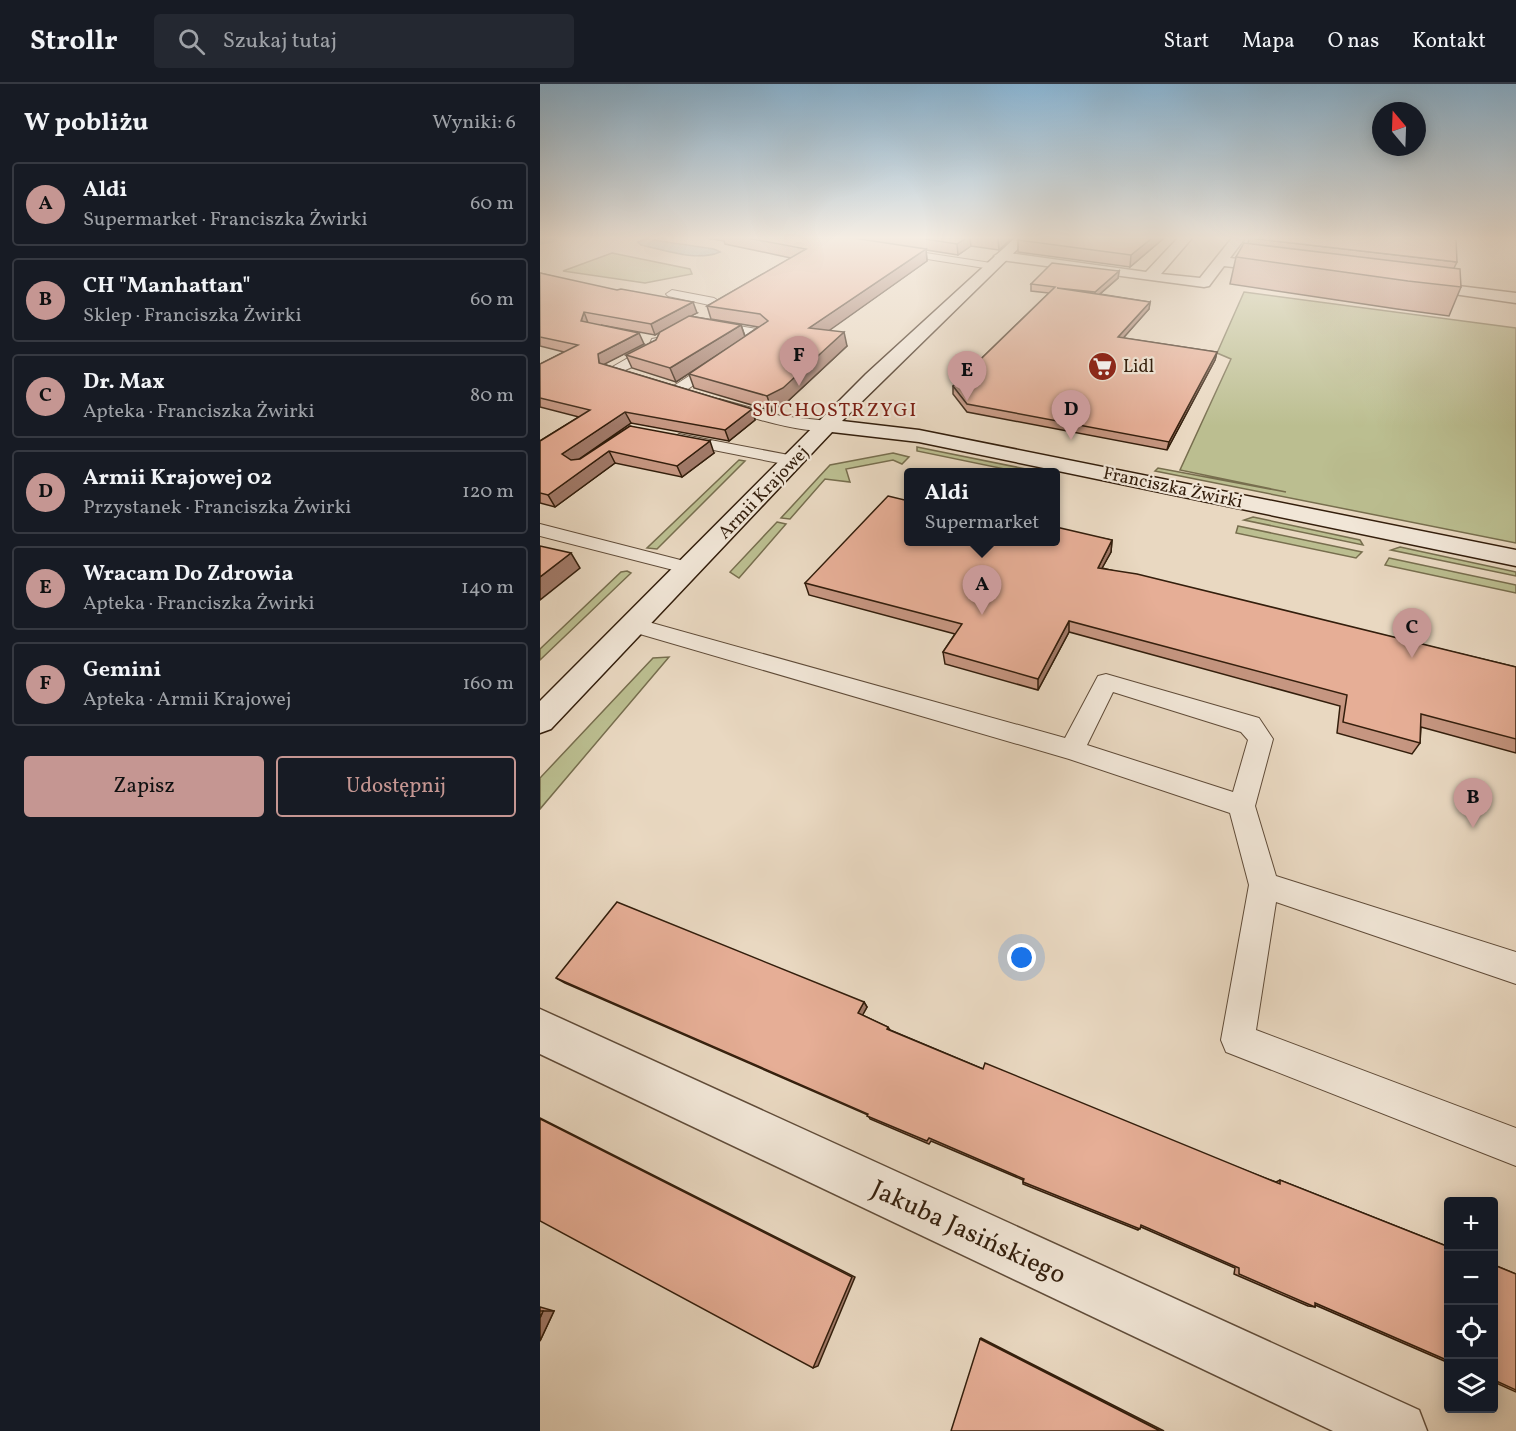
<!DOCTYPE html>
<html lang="pl">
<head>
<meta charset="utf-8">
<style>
	body { margin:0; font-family:Vollkorn,serif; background:#242831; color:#f1f3f6 }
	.controls { position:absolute; right:18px; bottom:18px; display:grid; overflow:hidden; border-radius:6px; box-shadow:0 3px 15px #0003 }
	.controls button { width:54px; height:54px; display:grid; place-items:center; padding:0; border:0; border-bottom:2px solid #363941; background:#171b24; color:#f1f3f6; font:30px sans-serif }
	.compass { position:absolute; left:832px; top:18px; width:54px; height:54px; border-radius:50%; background:#171b24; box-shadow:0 3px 15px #0003; rotate:341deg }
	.you { position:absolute; left:482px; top:874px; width:21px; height:21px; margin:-15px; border:4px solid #fff; border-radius:50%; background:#1a73e8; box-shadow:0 0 0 9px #1a73e833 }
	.badge { display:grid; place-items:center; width:39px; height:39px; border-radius:50%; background:#c59692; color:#111; font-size:20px; font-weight:700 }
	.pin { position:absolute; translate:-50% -50px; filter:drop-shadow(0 2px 3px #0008) }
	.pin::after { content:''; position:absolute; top:32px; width:21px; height:18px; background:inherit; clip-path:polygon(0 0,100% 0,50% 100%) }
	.popup { position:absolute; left:364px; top:384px; width:156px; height:78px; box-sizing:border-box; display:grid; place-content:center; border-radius:6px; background:#171b24; filter:drop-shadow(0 2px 4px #0005); font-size:20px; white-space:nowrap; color:#9ea1a6 }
	.popup b { font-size:22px; color:#f1f3f6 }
	.popup::after { content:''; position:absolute; left:50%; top:100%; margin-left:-12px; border:12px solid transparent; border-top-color:#171b24 }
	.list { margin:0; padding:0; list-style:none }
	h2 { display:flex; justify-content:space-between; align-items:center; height:78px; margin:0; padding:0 24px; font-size:26px }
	h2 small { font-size:20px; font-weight:400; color:#9ea1a6 }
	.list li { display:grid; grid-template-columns:39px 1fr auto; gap:18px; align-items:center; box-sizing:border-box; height:84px; margin:0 12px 12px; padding:0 12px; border:2px solid #363941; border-radius:6px }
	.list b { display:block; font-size:22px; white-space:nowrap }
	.list p { margin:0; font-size:20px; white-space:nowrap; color:#9ea1a6 }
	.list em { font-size:20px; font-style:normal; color:#9ea1a6 }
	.actions { display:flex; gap:12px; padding:18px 24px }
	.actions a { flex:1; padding:14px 0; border:2px solid #c59692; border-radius:6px; text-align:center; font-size:21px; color:#c59692 }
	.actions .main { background:#c59692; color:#111 }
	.icon { flex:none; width:33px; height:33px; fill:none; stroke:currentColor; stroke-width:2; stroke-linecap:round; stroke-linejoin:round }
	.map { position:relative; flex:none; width:976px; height:1347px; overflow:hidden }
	header { display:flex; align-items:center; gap:36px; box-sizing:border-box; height:84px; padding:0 30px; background:#171b24; border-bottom:2px solid #363941 }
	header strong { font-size:28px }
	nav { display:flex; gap:33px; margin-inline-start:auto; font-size:21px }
	.search { width:420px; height:54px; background:#242831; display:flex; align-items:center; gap:15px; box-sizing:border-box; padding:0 21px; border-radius:6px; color:#9ea1a6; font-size:22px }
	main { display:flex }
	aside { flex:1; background:#171b24 }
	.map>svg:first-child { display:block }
	.green { fill:#bbbe90; stroke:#776e4e; stroke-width:1.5 }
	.water { fill:#9ab8bb; stroke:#717a75; stroke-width:1.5 }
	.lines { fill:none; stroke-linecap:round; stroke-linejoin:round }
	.canal { fill:#9ab8bb; fill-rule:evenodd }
	.lane-casing { stroke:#604c39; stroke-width:2 }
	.street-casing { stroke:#604c39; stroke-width:3 }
	.secondary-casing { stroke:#331e0c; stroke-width:3 }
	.lane { fill:#f1e6d7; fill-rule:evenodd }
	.street { fill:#f1e6d7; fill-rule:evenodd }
	.secondary { fill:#f1e6d7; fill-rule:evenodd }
	.wall { fill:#c69681; stroke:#331e0c; stroke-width:1.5 }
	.shaded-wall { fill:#a17a69; stroke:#331e0c; stroke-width:1.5 }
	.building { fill:#e6ae96; stroke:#331e0c; stroke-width:1.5 }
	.labels { text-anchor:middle; stroke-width:4.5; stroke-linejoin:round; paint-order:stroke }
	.far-poi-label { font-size:18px; fill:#331e0c; stroke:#f1e6d7; text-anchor:start }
	.far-street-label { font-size:18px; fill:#331e0c; stroke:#f1e6d7 }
	.far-quarter-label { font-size:20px; letter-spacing:1.5px; fill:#7a1f14; stroke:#f1e6d7 }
	.near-street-label { font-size:26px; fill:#331e0c; stroke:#f1e6d7 }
</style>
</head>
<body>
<header>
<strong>Strollr</strong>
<div class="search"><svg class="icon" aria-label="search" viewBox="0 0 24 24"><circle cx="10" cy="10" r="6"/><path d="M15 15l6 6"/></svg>Szukaj tutaj</div>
<nav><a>Start</a><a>Mapa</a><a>O nas</a><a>Kontakt</a></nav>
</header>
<main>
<aside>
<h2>W pobliżu<small>Wyniki: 6</small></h2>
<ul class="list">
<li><span class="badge">A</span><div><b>Aldi</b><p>Supermarket · Franciszka Żwirki</p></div><em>60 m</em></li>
<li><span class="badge">B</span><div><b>CH &quot;Manhattan&quot;</b><p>Sklep · Franciszka Żwirki</p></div><em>60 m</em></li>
<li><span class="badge">C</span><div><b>Dr. Max</b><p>Apteka · Franciszka Żwirki</p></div><em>80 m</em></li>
<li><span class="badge">D</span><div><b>Armii Krajowej 02</b><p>Przystanek · Franciszka Żwirki</p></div><em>120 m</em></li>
<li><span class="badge">E</span><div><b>Wracam Do Zdrowia</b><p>Apteka · Franciszka Żwirki</p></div><em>140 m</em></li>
<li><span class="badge">F</span><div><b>Gemini</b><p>Apteka · Armii Krajowej</p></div><em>160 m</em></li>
</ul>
<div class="actions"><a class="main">Zapisz</a><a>Udostępnij</a></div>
</aside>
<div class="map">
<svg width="976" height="1347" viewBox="0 0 976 1347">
	<rect width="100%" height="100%" fill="#e9d8c1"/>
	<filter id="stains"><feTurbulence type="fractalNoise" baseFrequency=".00333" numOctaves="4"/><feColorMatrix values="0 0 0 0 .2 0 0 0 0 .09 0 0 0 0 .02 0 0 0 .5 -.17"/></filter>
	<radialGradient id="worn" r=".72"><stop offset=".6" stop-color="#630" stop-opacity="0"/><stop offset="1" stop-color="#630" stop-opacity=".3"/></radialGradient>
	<!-- green -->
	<g class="green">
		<polygon points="72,169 150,185 152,190 105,199 23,187"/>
		<polygon points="704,208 976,244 976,459 615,387 618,384 746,408 640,386 691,275 677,269"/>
		<polygon points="377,363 501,388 479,388 377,367"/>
		<polygon points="353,369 369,373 362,380 353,376 306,385 310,398 285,395 250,435 241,434 290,381"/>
		<polygon points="199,376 205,377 117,465 107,464"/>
		<polygon points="713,433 820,456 823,461 704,436"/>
		<polygon points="237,438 246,440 199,494 190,488"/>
		<polygon points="698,442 822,468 816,474 696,449"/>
		<polygon points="860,463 976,488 976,492 851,466"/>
		<polygon points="849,474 976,501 976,509 845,481"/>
		<polygon points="87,487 91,489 0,576 0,565 81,488"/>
		<polygon points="129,573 0,725 0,694 113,574"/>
	</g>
	<!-- water -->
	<path class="water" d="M 106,155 L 174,165 L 180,168 C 157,178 124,166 101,161 L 98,158 Z"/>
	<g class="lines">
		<!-- canal -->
		<polygon class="canal" points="0,154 17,154 15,158 0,161"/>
		<defs>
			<g id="lane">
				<polygon points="353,164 451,179 456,182 451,185 349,169 349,165"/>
				<polygon points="132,206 174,214 180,218 174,222 128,212 126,210"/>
				<polygon points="168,237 223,246 229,250 142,309 132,309 130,306 132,303 211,252 164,244 162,241"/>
				<path d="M 117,254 L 124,258 C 120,270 81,292 69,289 L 67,286 L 109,262 L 112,255 Z"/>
				<path d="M 179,315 L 241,332 L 288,337 L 296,342 C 282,358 194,328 174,322 L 172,319 L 174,316 Z"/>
				<polygon points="139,350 254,372 262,377 254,382 133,358 131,355"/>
				<polygon points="0,440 156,480 159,484 156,488 149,490 0,452"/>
				<path d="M 94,534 L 525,654 L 558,592 L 566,590 L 719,634 L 733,655 L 715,722 L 736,792 L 976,868 L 976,900 L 736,818 L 716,946 L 976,1044 L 976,1082 L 686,968 L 681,956 L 709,801 L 690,729 L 529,675 L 86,546 L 83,541 L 86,536 ZM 573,608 L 701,648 L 708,656 L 693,708 L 547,661 Z"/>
			</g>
			<g id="street">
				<polygon points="638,154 652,154 621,190 660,194 692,154 705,154 690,174 739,180 746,184 739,188 684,182 669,202 664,203 461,176 454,172 461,168 606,188"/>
				<polygon points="877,197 976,209 976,219 872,204 870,201"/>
				<polygon points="0,925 879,1326 887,1347 793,1347 0,970"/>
			</g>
			<polygon id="secondary" points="475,154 489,154 302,337 379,346 976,466 976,482 379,358 292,348 11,645 0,649 0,617 326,290"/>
		</defs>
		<!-- lane casing -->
		<use href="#lane" class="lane-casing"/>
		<!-- street casing -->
		<use href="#street" class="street-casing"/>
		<!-- secondary casing -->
		<use href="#secondary" class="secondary-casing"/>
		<!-- lane -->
		<use href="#lane" class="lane"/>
		<!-- street -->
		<use href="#street" class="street"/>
		<!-- secondary -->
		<use href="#secondary" class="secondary"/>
	</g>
	<!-- wall -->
	<g class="wall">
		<polygon points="166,154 472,154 459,166 431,162 418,171 386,166 387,177 289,246 307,262 247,318 232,327 154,304 149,290 171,275 136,298 92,284 86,271 116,256 120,248 115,251 61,241 104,260 63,280 212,325 215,336 189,357 91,339 38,375 90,342 174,369 142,393 75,379 15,423 0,419 0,357 39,333 0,323 0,280 24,268 0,262 0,189 157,229 150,232 201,241 205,252 218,243 171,235 167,222 251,174 185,160 184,157"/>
		<polygon points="624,154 590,183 478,168 478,156"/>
		<polygon points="709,154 917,178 914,184 921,203 909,232 857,225 690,200 696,173 708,160"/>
		<polygon points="579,187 578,194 560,210 610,218 609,225 583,254 677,268 675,276 627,366 427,328 413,310 413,302 509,209 491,207 491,200"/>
		<polygon points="369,417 572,456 571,468 562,484 976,583 976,669 881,643 880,659 872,670 797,649 800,622 529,548 498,606 405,580 403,568 415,550 269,511 265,499"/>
		<polygon points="16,894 324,918 327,923 322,931 348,943 350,946 443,985 736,1098 740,1096 909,1163 909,1279 775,1221 775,1223 768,1222 694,1190 695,1184 601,1143 598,1146 483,1100 483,1096 391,1057 389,1060 330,1035 328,1031 25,899"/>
		<polygon points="954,1181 976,1190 976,1308 954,1298"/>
		<polygon points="0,1223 14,1227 0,1257"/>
	</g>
	<!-- shaded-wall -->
	<g class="shaded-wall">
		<polygon points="426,154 430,154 431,162 418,171 417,160"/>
		<polygon points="458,154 472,154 459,166"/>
		<polygon points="612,154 624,154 590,183 591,171"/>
		<polygon points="386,165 387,177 273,258 269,244"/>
		<polygon points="579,187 578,194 554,215 555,208"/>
		<polygon points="153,218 157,229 115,251 111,240"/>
		<polygon points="610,218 609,225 578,260 578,253"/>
		<polygon points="44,228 48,239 41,237"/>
		<polygon points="201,241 205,253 136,298 130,284"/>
		<polygon points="304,248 307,262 247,318 232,327 227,312"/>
		<polygon points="99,249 104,260 63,281 59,279 58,270"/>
		<polygon points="677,268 675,276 627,366 629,358"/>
		<polygon points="212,325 215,336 189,357 185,346"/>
		<polygon points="85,328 91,339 29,382 22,370"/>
		<polygon points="170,357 174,369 142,393 137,382"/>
		<polygon points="69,367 75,379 15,423 8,411"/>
		<polygon points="572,456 571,468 556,495 558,484"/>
		<polygon points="31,469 40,484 0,516 0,493"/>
		<polygon points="529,537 529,548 498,606 498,595"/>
		<polygon points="324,918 327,923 321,934 318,929"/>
		<polygon points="0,1034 315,1193 278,1282 273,1284 0,1035"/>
		<polygon points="3,1227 14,1227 0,1257 0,1234"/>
		<polygon points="441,1254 624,1347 620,1347 440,1255"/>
	</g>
	<!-- building -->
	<g class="building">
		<polygon points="207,154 313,154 386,165 269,244 304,248 243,304 227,312 149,290 228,237 220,230 167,222 266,165"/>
		<polygon points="378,154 426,154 417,160"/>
		<polygon points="481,154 612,154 591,171 478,156"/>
		<polygon points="709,154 916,154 917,178"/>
		<polygon points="704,159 920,185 921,203 868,197 696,173"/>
		<polygon points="512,179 579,187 555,208 517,204 610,218 578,253 677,268 629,358 427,320 413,302 515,203 491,200"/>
		<polygon points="0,189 77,206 81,205 153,218 111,240 44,228 41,237 99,249 58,270 59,279 212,325 185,346 85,328 22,370 31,376 40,375 90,342 170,357 137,382 69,367 8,411 0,409 0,357 50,326 0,314 0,280 38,261 0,253"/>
		<polygon points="149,232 201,241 130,284 86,271 116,256 120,248"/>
		<polygon points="348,412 369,417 369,458 516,458 516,443 572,456 558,484 597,490 976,583 976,655 881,630 880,659 803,638 807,611 529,537 498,595 403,568 422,540 265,499"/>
		<polygon points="0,462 31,469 0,493"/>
		<polygon points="77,818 324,918 318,929 348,943 347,945 443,985 445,979 740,1100 740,1096 909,1163 909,1277 775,1219 775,1223 699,1190 699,1184 601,1141 600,1145 483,1098 484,1095 389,1054 387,1057 327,1032 328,1030 16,894"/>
		<polygon points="0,1035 312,1193 273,1284 0,1137"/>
		<polygon points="954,1181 976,1190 976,1306 954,1296"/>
		<polygon points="0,1227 3,1227 0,1234"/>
		<polygon points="440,1255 620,1347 411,1347"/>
	</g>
	<!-- sky -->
	<linearGradient id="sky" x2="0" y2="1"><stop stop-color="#89b6d6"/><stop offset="0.45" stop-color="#f5ede3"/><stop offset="1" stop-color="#f5ede3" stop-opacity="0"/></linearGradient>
	<rect width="976" height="342" fill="url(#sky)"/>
	<!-- icons -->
	<defs>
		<symbol id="supermarket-disc" viewBox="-11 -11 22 22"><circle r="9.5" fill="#8f2418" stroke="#f1e6d7"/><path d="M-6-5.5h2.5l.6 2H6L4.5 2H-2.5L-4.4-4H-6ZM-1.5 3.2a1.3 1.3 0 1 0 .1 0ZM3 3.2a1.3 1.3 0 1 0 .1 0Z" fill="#fff"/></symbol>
	</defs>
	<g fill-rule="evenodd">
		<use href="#supermarket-disc" x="546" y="266" width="33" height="33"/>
	</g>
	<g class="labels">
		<!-- far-poi labels -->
		<g class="far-poi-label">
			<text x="583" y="288">Lidl</text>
		</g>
		<!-- far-street labels -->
		<g class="far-street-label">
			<text transform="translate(633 403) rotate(12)" y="6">Franciszka Żwirki</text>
			<text transform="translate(223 408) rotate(-46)" y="6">Armii Krajowej</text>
		</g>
		<!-- far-quarter labels -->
		<g class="far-quarter-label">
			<text x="295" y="332">SUCHOSTRZYGI</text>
		</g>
		<!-- near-street labels -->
		<g class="near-street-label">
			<text transform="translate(429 1147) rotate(25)" y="9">Jakuba Jasińskiego</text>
		</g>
	</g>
	<rect width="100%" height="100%" filter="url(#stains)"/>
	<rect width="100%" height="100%" fill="url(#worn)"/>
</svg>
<div class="controls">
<button>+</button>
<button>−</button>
<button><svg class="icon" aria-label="locate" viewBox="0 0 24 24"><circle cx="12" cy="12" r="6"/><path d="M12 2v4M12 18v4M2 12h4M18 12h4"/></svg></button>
<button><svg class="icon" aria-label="layers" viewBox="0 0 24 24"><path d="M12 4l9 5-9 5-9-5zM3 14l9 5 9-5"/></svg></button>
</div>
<svg class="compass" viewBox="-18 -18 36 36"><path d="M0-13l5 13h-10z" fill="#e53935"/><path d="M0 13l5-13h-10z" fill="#9ea1a6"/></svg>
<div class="you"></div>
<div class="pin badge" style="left:442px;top:531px">A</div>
<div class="popup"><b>Aldi</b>Supermarket</div>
<div class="pin badge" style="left:933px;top:744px">B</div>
<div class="pin badge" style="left:872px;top:574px">C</div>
<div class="pin badge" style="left:531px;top:356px">D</div>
<div class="pin badge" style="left:427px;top:317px">E</div>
<div class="pin badge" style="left:259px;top:302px">F</div>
</div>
</main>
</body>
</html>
